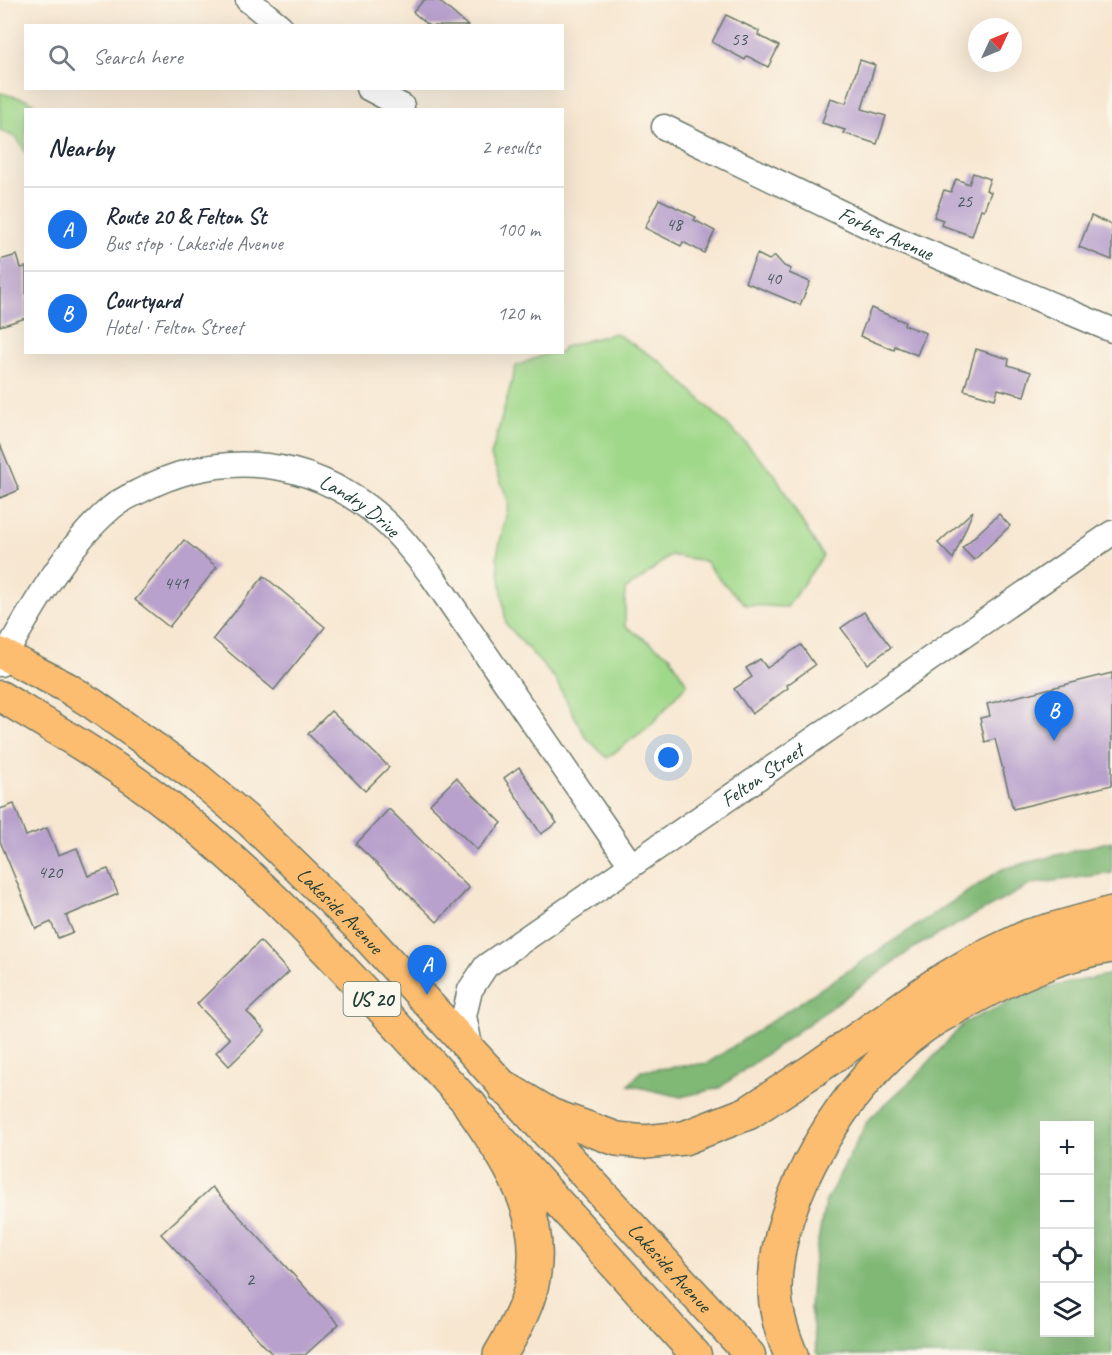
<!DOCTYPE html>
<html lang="en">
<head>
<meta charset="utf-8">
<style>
	body { margin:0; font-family:Caveat,sans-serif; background:#f2f2f3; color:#1f2937 }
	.controls { position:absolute; right:18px; bottom:18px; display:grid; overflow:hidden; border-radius:0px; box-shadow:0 6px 24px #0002 }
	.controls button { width:54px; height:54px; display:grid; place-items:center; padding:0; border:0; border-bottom:2px solid #e0e1e3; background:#fff; color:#1f2937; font:30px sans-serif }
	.compass { position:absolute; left:968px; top:18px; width:54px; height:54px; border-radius:50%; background:#fff; box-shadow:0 6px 24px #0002; rotate:46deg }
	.you { position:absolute; left:669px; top:758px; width:21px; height:21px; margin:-15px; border:4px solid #fff; border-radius:50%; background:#1a73e8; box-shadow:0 0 0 9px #1a73e833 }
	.badge { display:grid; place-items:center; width:39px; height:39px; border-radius:50%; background:#1a73e8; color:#fff; font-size:20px; font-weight:700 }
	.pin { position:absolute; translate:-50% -50px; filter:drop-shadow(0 2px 3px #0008) }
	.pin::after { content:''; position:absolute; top:32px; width:21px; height:18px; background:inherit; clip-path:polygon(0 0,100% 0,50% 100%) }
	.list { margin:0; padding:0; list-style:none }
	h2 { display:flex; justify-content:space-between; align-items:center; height:78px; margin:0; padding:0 24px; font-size:26px }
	h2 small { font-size:20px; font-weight:400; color:#747a83 }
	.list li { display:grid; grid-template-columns:39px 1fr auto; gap:18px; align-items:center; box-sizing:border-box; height:84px; padding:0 24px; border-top:2px solid #e0e1e3 }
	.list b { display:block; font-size:22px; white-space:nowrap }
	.list p { margin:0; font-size:20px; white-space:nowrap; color:#747a83 }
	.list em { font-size:20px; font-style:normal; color:#747a83 }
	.icon { flex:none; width:33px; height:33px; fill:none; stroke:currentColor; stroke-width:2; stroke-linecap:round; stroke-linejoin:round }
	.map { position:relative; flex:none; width:1112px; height:1355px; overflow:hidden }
	.search { position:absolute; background:#fff; box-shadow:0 6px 24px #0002; left:24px; top:24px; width:540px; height:66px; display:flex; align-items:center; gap:15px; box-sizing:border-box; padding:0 21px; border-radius:0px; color:#747a83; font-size:22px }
	.panel { position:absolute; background:#fff; box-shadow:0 6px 24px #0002; left:24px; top:108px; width:540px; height:246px; border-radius:0px }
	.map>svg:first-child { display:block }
	.green { fill:#a0d88a; stroke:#608a5f; stroke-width:1.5 }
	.forest { fill:#80b876; stroke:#507a55; stroke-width:1.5; fill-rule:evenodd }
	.building { fill:#b8a1cc }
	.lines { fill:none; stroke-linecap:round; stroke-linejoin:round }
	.minor-casing { stroke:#6b786b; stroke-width:27 }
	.major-casing { stroke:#6b786b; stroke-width:33 }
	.highway-casing { stroke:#6b786b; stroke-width:36 }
	.minor { stroke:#fff; stroke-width:24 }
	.major { stroke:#fcbd6f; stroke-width:30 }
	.highway { stroke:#fcbd6f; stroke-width:33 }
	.labels { text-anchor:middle; stroke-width:5; stroke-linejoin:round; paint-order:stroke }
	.number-label { font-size:18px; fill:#45565a }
	.shield { fill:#fbf7ec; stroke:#61756b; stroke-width:1.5 }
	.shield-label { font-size:20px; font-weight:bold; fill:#1f3d34 }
	.street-label { font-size:21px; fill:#1f3d34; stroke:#fbf7ec }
</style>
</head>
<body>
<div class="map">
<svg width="1112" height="1355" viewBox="0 0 1112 1355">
	<rect width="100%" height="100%" fill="#fbf7ec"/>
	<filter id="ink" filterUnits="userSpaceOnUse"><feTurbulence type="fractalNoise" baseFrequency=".0167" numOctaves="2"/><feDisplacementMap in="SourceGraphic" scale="12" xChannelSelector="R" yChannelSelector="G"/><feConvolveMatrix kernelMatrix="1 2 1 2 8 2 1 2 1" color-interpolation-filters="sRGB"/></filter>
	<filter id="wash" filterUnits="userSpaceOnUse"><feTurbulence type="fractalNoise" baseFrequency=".008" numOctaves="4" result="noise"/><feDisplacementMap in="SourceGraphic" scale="24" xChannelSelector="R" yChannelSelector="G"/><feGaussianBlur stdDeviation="1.35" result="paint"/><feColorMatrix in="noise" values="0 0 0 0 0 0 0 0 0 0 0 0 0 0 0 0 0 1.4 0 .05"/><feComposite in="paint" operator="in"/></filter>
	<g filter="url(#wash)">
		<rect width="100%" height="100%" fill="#f7e7d1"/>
		<!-- green -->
		<g class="green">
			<polygon points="0,93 28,100 41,109 26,110 25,152 17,138 0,130"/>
			<polygon points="615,333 660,361 745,442 776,476 793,507 823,556 787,607 746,605 720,580 705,561 670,555 645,576 625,590 625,626 670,656 687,684 651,725 607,758 585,736 555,679 506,624 497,555 509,503 491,456 516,366 549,353 562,352 563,347"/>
		</g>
		<!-- forest -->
		<g class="forest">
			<polygon points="1112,841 1112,873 1032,884 915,947 719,1088 681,1097 629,1085 641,1071 708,1063 1002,869"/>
			<path d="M 1112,974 L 1112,1355 L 818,1355 L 810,1309 L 813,1267 L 825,1203 L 868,1120 L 917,1075 L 965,1022 L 1036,990 ZM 1044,1126 L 1090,1126 L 1090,1332 L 1044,1332 Z"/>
		</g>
		<g id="blocks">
			<!-- building -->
			<g class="building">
				<polygon points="424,0 438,0 468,26 429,26 413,12"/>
				<polygon points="726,15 759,31 758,35 779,46 768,67 747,56 745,60 712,42"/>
				<polygon points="860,60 875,65 862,109 886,116 877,144 843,133 845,130 822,123 830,98 846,103"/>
				<polygon points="973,173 990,179 986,190 991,192 984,210 981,209 972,236 941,225 943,220 934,217 944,190 951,192 956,179 969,184"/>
				<polygon points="659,199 696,217 694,220 715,231 704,253 683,242 681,246 645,228"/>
				<polygon points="1091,216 1112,225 1112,260 1079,247"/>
				<polygon points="757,254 769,260 775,256 784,266 791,269 789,273 810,282 800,305 745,282"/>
				<polygon points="17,255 21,268 26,267 26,318 0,326 0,260"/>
				<polygon points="871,308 905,322 904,325 926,333 917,355 895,346 894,350 860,336"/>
				<polygon points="976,349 1009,359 1008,365 1031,372 1024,396 998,389 995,399 964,390"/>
				<polygon points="0,444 19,490 0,498"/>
				<polygon points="973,511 953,559 938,543"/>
				<polygon points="999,514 1010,526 974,560 962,548"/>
				<polygon points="184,540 217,567 169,627 135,600"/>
				<polygon points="264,576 325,627 274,690 213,639"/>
				<polygon points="864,612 891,647 868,664 841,628"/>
				<polygon points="801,645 815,665 787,685 788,688 752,714 734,689 752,677 746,668 760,659 767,668"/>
				<polygon points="1112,673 1112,785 1013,809 995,739 985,742 980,718 990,716 987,704"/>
				<polygon points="331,711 389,767 365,791 308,734"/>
				<polygon points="519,767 557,823 541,834 504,778"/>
				<polygon points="456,778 502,823 477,850 430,804"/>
				<polygon points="14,804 26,836 47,828 58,855 77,848 88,876 108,869 118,894 66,916 73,932 58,938 51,922 36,929 0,841 0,809"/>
				<polygon points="389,809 469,888 437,922 356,844"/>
				<polygon points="260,941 289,972 247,1012 265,1031 229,1066 216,1052 230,1039 197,1004"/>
				<polygon points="212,1187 339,1324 305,1355 273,1355 161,1234"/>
			</g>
		</g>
	</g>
	<g filter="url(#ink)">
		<use href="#blocks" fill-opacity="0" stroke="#6b786b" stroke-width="1.5"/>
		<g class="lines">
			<defs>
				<g id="minor">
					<polyline points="248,0 280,26"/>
					<polyline points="368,88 402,106"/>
					<path id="s1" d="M 664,127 L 889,236 L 1112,330"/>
					<path id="s2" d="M 0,664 C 30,612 65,547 111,508 C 120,500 132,495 142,490 C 213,453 293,456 359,501 C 389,521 410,548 432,576 L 631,865"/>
					<path id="s3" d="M 471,1050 L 464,1016 L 470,990 L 486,966 L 1112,533"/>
				</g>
				<g id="major">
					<path id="s4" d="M 0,653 L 66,687 L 93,704 L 199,779 L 250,822 L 356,925 L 750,1355"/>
					<path d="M 0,696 C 58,731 117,765 170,807 C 259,876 334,958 410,1040 C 506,1144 601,1250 696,1355"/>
				</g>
				<g id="highway">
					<polyline points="505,1088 550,1115 617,1139 645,1142 684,1138 748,1113 812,1071 935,985 972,963 1029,936 1112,913"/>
					<path d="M 470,1105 C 511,1165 554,1225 527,1301 C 520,1320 510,1338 500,1355"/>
					<path d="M 791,1355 C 782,1334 775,1312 775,1289 C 775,1197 847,1081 921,1028 C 933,1019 947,1012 960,1005 C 1008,978 1058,954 1112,946"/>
				</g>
			</defs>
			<!-- minor casing -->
			<use href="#minor" class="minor-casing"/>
			<!-- major casing -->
			<use href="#major" class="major-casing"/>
			<!-- highway casing -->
			<use href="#highway" class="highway-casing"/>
			<!-- minor -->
			<use href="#minor" class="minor"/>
			<!-- major -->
			<use href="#major" class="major"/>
			<!-- highway -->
			<use href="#highway" class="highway"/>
		</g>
	</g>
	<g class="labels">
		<!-- number labels -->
		<g class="number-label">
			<text x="739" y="45">53</text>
			<text x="964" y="207">25</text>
			<text x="674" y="230">48</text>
			<text x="773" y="284">40</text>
			<text x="176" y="589">441</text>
			<text x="50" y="878">420</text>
			<text x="250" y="1285">2</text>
		</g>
		<!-- shield labels -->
		<rect class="shield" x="343.5" y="982" width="57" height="34" rx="4.5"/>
		<g class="shield-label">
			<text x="372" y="1006">US 20</text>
		</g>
		<!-- street labels -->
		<g class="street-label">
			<text dy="7" stroke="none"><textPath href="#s1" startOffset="246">Forbes Avenue</textPath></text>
			<text dy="7" stroke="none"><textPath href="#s2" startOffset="460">Landry Drive</textPath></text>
			<text dy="7" stroke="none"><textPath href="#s3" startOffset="426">Felton Street</textPath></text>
			<text dy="7" stroke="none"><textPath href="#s4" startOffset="429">Lakeside Avenue</textPath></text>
			<text dy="7" stroke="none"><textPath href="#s4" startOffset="915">Lakeside Avenue</textPath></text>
		</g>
	</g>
</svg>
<div class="controls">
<button>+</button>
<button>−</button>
<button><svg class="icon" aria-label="locate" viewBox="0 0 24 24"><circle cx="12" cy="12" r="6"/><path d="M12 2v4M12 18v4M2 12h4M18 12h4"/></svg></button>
<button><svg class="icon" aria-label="layers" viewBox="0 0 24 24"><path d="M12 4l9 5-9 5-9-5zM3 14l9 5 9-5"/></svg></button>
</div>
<svg class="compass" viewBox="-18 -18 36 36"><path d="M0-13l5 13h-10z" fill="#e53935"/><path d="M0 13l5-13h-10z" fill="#747a83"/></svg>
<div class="you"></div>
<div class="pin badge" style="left:427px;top:995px">A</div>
<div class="pin badge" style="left:1054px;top:741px">B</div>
<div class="search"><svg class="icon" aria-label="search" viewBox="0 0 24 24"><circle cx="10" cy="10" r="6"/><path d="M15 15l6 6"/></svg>Search here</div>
<section class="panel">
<h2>Nearby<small>2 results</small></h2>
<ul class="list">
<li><span class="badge">A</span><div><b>Route 20 &amp; Felton St</b><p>Bus stop · Lakeside Avenue</p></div><em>100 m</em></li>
<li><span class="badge">B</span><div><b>Courtyard</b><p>Hotel · Felton Street</p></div><em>120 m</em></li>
</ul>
</section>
</div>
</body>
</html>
